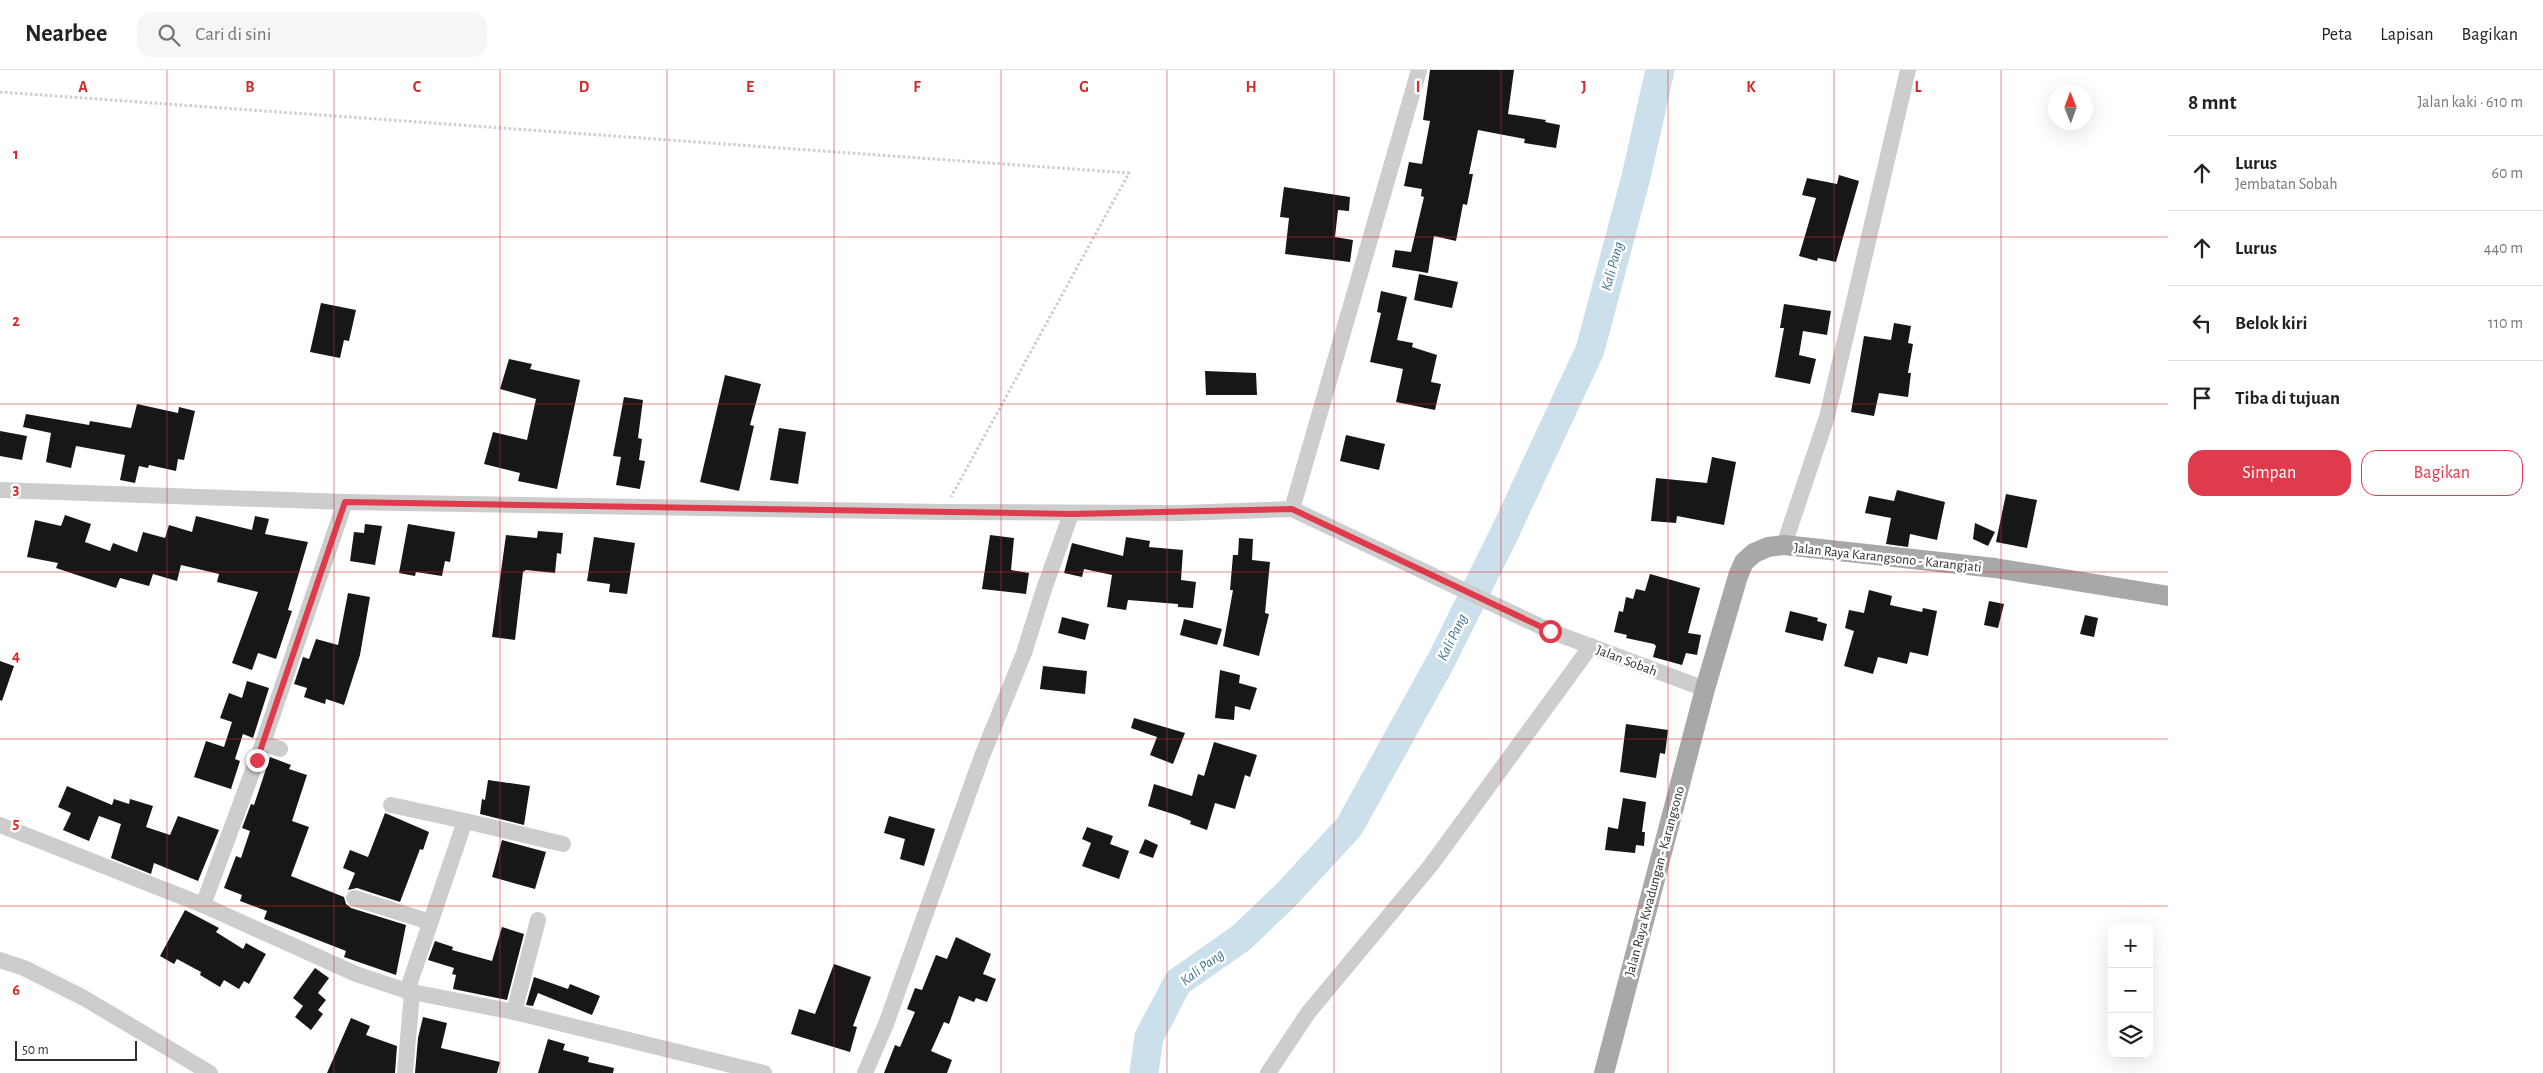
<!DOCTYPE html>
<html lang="id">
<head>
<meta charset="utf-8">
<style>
	body { margin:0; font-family:"Alegreya Sans",sans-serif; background:#f6f6f6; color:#222 }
	.controls { position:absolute; right:15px; bottom:15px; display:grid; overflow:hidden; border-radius:10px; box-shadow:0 5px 20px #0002 }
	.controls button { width:45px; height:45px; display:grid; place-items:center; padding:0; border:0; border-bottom:1px solid #e0e0e0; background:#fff; color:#222; font:25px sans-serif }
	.compass { position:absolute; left:2048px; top:15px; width:45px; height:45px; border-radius:50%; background:#fff; box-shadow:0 5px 20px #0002; rotate:359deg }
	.scale { position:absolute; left:15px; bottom:12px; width:122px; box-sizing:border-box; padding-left:5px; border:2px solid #303030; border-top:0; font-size:14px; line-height:18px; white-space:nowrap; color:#303030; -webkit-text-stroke:4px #fff; paint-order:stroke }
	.stop { position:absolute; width:15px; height:15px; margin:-11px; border:4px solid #df3b4c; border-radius:50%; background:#fff }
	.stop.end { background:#df3b4c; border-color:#fff; box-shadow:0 1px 5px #0008 }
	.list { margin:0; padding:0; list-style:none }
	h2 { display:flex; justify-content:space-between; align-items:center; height:65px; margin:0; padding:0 20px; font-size:21px }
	h2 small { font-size:16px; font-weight:400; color:#767676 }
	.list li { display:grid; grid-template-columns:32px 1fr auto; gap:15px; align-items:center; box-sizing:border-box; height:75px; padding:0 20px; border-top:1px solid #e0e0e0 }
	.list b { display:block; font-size:19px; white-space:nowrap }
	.list p { margin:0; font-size:16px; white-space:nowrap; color:#767676 }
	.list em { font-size:16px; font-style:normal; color:#767676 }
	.actions { display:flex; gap:10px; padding:15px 20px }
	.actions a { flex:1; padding:11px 0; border:1px solid #df3b4c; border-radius:15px; text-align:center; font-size:18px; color:#df3b4c }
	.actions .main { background:#df3b4c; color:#fff }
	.icon { flex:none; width:28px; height:28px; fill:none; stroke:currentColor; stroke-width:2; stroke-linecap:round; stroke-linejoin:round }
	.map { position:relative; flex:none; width:2168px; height:1003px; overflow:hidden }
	header { display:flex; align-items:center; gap:30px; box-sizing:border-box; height:70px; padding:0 25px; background:#fff; border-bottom:1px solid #e0e0e0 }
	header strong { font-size:24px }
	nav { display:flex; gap:28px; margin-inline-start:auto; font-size:18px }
	.search { width:350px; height:45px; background:#f6f6f6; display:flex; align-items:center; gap:12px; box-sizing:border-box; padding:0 18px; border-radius:15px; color:#767676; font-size:19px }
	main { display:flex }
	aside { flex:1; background:#fff }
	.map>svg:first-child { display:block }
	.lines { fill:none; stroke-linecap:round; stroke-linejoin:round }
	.river { stroke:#cce0eb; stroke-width:29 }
	.building { fill:#171717 }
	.path { stroke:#cdcdcd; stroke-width:3; stroke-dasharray:2.5 2.5; stroke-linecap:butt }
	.minor { stroke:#cdcdcd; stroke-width:16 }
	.major { stroke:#a8a8a8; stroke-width:20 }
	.route { stroke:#df3b4c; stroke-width:6 }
	.grid { fill:none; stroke:#d62828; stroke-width:1; stroke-opacity:0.55 }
	.labels { text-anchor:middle; stroke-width:5; stroke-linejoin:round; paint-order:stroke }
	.street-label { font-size:14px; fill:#303030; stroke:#fff }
	.water-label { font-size:15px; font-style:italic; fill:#417490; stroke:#fff }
	.grid-label { font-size:16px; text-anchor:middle; font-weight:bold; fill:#d62828; stroke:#fff; stroke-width:5; stroke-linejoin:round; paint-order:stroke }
</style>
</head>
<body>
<header>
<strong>Nearbee</strong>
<div class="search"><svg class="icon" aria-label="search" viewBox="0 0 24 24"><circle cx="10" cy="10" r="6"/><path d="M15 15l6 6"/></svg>Cari di sini</div>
<nav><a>Peta</a><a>Lapisan</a><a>Bagikan</a></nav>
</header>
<main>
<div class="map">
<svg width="2168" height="1003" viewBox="0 0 2168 1003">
	<rect width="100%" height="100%" fill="#fff"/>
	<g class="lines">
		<!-- river -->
		<polyline class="river" points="1144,1003 1149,967 1178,912 1241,868 1285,826 1349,757 1441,591 1505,462 1590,280 1636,107 1660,0"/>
	</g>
	<!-- building -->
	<g class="building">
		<polygon points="1430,0 1514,0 1508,44 1546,50 1545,52 1560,55 1556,78 1524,73 1525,69 1478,60 1469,104 1473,104 1467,135 1463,134 1456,171 1434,166 1428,203 1392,197 1395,180 1411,182 1424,127 1421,126 1422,119 1404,116 1409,92 1422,94 1430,51 1423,50"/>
		<polygon points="1839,105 1859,111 1836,192 1818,188 1817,191 1799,186 1816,128 1802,125 1807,108 1837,114"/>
		<polygon points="1284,117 1350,127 1349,141 1338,140 1335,167 1353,170 1350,192 1285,184 1289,148 1280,147"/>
		<polygon points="1419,204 1458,212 1452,238 1414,230"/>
		<polygon points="1381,221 1407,227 1397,270 1413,273 1412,277 1437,285 1431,312 1441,314 1435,340 1396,332 1403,299 1370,292 1381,243 1377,242"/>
		<polygon points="321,233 356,240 349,271 344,270 340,288 310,282"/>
		<polygon points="1784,234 1831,241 1827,265 1803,261 1799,285 1816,289 1810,314 1775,307 1784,258 1780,258"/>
		<polygon points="1894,253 1911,256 1908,273 1913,274 1908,303 1911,303 1908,327 1879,323 1874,346 1851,342 1864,266 1891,270"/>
		<polygon points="509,289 532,294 530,299 580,310 557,419 518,411 520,403 484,394 493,362 527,370 536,329 500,319"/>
		<polygon points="1205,301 1256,303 1257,325 1206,325"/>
		<polygon points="725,305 761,314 750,355 754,356 739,421 700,412"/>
		<polygon points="624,327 643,330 638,368 642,369 639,390 645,391 640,419 616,415 621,387 613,386"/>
		<polygon points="137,334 178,343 179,337 195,341 184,390 178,389 176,401 149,395 148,398 139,396 135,413 120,410 125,385 76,376 71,398 46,392 51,363 23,357 26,344 89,355 90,351 131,358"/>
		<polygon points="779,358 806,362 798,414 770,410"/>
		<polygon points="0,361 27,366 22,390 0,386"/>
		<polygon points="1346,365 1385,374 1379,400 1340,391"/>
		<polygon points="1712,387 1736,392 1724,455 1677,446 1676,453 1651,451 1656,408 1707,413"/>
		<polygon points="1897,420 1945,432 1937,470 1910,464 1908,477 1886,474 1891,448 1865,443 1869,426 1894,431"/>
		<polygon points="2006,424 2037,430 2027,478 1996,472"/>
		<polygon points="65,445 91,454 85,472 110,481 113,473 137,482 143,462 165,468 169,455 192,462 196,446 252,460 255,446 269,449 265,464 308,472 288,540 292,541 276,589 258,583 252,600 232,593 258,522 217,512 219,504 181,495 177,511 153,504 149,516 120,508 116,518 56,498 58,493 27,487 35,450 61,456"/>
		<polygon points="1975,453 1995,462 1988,476 1973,469"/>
		<polygon points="365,454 382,456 375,495 350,491 354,462 364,463"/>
		<polygon points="408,454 455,462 450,492 445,491 442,506 416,502 415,506 399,503"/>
		<polygon points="538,461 563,463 561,484 557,483 555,503 526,500 523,502 515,570 492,567 506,465 537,468"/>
		<polygon points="990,465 1014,468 1011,500 1029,503 1026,524 982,519"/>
		<polygon points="594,467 635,473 627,524 609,522 610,514 587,511"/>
		<polygon points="1126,467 1150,471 1149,477 1183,480 1181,510 1196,512 1193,538 1178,537 1178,534 1128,530 1126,540 1107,537 1112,505 1084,499 1082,507 1064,503 1072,473 1123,486"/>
		<polygon points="1239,468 1253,469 1252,490 1270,492 1265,543 1269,544 1259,586 1223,576 1233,520 1230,520 1233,485 1238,485"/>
		<polygon points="1650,504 1700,518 1688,563 1701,565 1697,585 1686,583 1682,595 1653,587 1656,576 1654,574 1626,568 1627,565 1614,562 1619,541 1623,542 1626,527 1633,529 1636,519 1645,521"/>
		<polygon points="1869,520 1892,526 1890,535 1922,542 1923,538 1937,541 1928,586 1910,582 1907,594 1878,587 1873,604 1844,596 1854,561 1845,558 1849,540 1864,543"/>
		<polygon points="348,523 370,527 360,585 344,635 326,629 325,634 304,627 307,618 294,614 303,587 309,589 316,569 338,575"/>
		<polygon points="1989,531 2004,534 1998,558 1984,555"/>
		<polygon points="1790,541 1818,548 1817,551 1827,554 1823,571 1785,562"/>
		<polygon points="2085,545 2098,548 2094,567 2080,564"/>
		<polygon points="1062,547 1089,554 1085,570 1058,563"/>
		<polygon points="1184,549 1222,559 1217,575 1180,565"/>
		<polygon points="0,591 14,596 2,631 0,630"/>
		<polygon points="1043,596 1087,601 1085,624 1040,619"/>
		<polygon points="1220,600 1240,605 1239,613 1257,618 1250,640 1235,636 1234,650 1215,648"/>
		<polygon points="247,611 269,618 253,668 243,664 235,689 240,691 231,719 194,707 206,671 224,677 232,652 220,648 229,623 242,628"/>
		<polygon points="1134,648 1185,663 1173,694 1150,685 1157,667 1131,658"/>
		<polygon points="1626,654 1668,660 1665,684 1660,683 1656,708 1620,702"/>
		<polygon points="1214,672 1257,685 1250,707 1245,705 1235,739 1215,733 1207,760 1190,754 1191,751 1176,745 1148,736 1154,714 1192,726 1198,704 1204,706"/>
		<polygon points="270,687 291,695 289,699 307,705 292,751 309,757 291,806 344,827 346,834 351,838 406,855 396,905 344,887 346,881 264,849 267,841 240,831 242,825 224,818 236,786 241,788 250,761 242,758 251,734 254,735"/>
		<polygon points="488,710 530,716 524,755 480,744 482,729 485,730"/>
		<polygon points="67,716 112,735 114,729 129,734 130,729 153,736 146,757 170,765 178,746 219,760 198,811 154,793 151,804 111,788 121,754 99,746 89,771 63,760 71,743 58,737"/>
		<polygon points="1623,728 1646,732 1642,762 1645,762 1644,776 1636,775 1635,783 1605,780 1608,757 1618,759"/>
		<polygon points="385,743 429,762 423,780 420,779 400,832 357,818 348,820 355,803 343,798 350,780 368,787"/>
		<polygon points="889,746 935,759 924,796 900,789 905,769 884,763"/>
		<polygon points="1087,757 1113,766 1110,774 1129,781 1119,809 1082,796 1091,773 1082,769"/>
		<polygon points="1145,769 1158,775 1153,788 1139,783"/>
		<polygon points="502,770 546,782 535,819 492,807"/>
		<polygon points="185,840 219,858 216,862 243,879 246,873 266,884 249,914 244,911 239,919 224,910 220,917 200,905 201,902 177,889 174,894 160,886"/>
		<polygon points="502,857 524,864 507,930 453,919 456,905 452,904 454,898 428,890 435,871 453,877 452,880 492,891"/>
		<polygon points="956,867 991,884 983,904 996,909 987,932 976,928 974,932 959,926 949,954 944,952 931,981 952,990 947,1003 884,1003 895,975 900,977 915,942 907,939 915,918 922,920 936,885 947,889"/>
		<polygon points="834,894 871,907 853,956 857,957 850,982 791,964 799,939 815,944"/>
		<polygon points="315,898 329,908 318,923 326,930 318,940 323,944 311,960 295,947 303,936 293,928"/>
		<polygon points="534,907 568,919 570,914 600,926 592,945 538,923 533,936 526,935"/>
		<polygon points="423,947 447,953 441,978 500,992 497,1003 415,1003 418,968"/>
		<polygon points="351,948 370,956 366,965 397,976 395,1003 327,1003"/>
		<polygon points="548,969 565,974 563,980 589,987 588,992 614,998 613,1003 538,1003"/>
	</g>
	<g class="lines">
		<!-- path -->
		<polyline class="path" points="0,22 1129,103 951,427"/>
		<!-- minor -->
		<g class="minor">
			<polyline points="0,420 345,432 943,442 1182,443 1292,439 1550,561 1705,619"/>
			<polyline points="1292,439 1419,0"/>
			<polyline points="1784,475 1827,347 1908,0"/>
			<polyline points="263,673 280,679"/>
			<polyline points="391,735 465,751 407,921"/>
			<polyline points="465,751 563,774"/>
			<polyline points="0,755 203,835 356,904 407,921 514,942 764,1003"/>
			<polyline points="354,828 430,852"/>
			<polyline points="203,835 263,673 345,432"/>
			<polyline points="0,890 24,898 84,928 210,1003"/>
			<polyline points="514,942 538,850"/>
			<polyline points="405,1003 412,923"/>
			<polyline points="865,1003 886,954 982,686 1024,583 1044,519 1071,444"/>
			<polyline points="1268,1003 1308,943 1431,795 1591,576"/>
		</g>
		<!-- major -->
		<polyline class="major" points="1604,1003 1705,619 1738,506 1744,492 1754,483 1768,477 1784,475 1995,498 2168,526"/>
	</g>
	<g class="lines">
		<!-- route -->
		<polyline class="route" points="257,690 345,432 1072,444 1292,439 1550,561"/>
	</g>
	<!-- grid -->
	<path class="grid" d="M 167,0 L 167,1003M 334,0 L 334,1003M 500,0 L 500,1003M 667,0 L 667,1003M 834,0 L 834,1003M 1001,0 L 1001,1003M 1167,0 L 1167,1003M 1334,0 L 1334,1003M 1501,0 L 1501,1003M 1668,0 L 1668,1003M 1834,0 L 1834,1003M 2001,0 L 2001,1003M 0,167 L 2168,167M 0,334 L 2168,334M 0,502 L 2168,502M 0,669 L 2168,669M 0,836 L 2168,836"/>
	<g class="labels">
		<!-- street labels -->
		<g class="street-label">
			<text transform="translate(1888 487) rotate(6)" y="5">Jalan Raya Karangsono - Karangjati</text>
			<text transform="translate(1627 590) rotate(21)" y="5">Jalan Sobah</text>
			<text transform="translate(1654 811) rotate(-75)" y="5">Jalan Raya Kwadungan - Karangsono</text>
		</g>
		<!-- water labels -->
		<g class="water-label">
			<text transform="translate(1612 196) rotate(-75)" y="5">Kali Pang</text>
			<text transform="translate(1452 567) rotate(-64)" y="5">Kali Pang</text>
			<text transform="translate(1202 897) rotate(-37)" y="5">Kali Pang</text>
		</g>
	</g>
	<g class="grid-label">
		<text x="83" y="22">A</text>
		<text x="250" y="22">B</text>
		<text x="417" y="22">C</text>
		<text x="584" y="22">D</text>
		<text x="750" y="22">E</text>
		<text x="917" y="22">F</text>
		<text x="1084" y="22">G</text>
		<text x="1251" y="22">H</text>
		<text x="1418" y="22">I</text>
		<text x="1584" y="22">J</text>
		<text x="1751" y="22">K</text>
		<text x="1918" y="22">L</text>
		<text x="16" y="89">1</text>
		<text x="16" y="256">2</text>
		<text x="16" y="424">3</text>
		<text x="16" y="591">4</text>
		<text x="16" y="758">5</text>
		<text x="16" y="925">6</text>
	</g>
</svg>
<div class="controls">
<button>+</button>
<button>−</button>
<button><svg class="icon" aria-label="layers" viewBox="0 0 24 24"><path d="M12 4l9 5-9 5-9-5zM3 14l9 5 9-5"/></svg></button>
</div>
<svg class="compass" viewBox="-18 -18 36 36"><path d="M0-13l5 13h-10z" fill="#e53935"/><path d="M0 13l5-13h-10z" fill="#767676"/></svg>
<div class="scale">50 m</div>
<div class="stop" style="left:1550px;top:561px"></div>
<div class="stop end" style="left:257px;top:690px"></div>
</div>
<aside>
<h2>8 mnt<small>Jalan kaki · 610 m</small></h2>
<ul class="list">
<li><svg class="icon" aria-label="ahead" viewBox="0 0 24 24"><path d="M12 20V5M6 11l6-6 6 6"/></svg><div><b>Lurus</b><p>Jembatan Sobah</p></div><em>60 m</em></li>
<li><svg class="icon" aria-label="ahead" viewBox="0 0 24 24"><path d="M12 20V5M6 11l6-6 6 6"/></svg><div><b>Lurus</b></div><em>440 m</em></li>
<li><svg class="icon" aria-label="left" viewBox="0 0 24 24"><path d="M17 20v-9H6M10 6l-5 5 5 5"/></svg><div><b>Belok kiri</b></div><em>110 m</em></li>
<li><svg class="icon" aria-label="arrive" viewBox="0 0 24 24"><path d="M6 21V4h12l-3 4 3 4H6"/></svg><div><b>Tiba di tujuan</b></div></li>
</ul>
<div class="actions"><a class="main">Simpan</a><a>Bagikan</a></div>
</aside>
</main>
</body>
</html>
